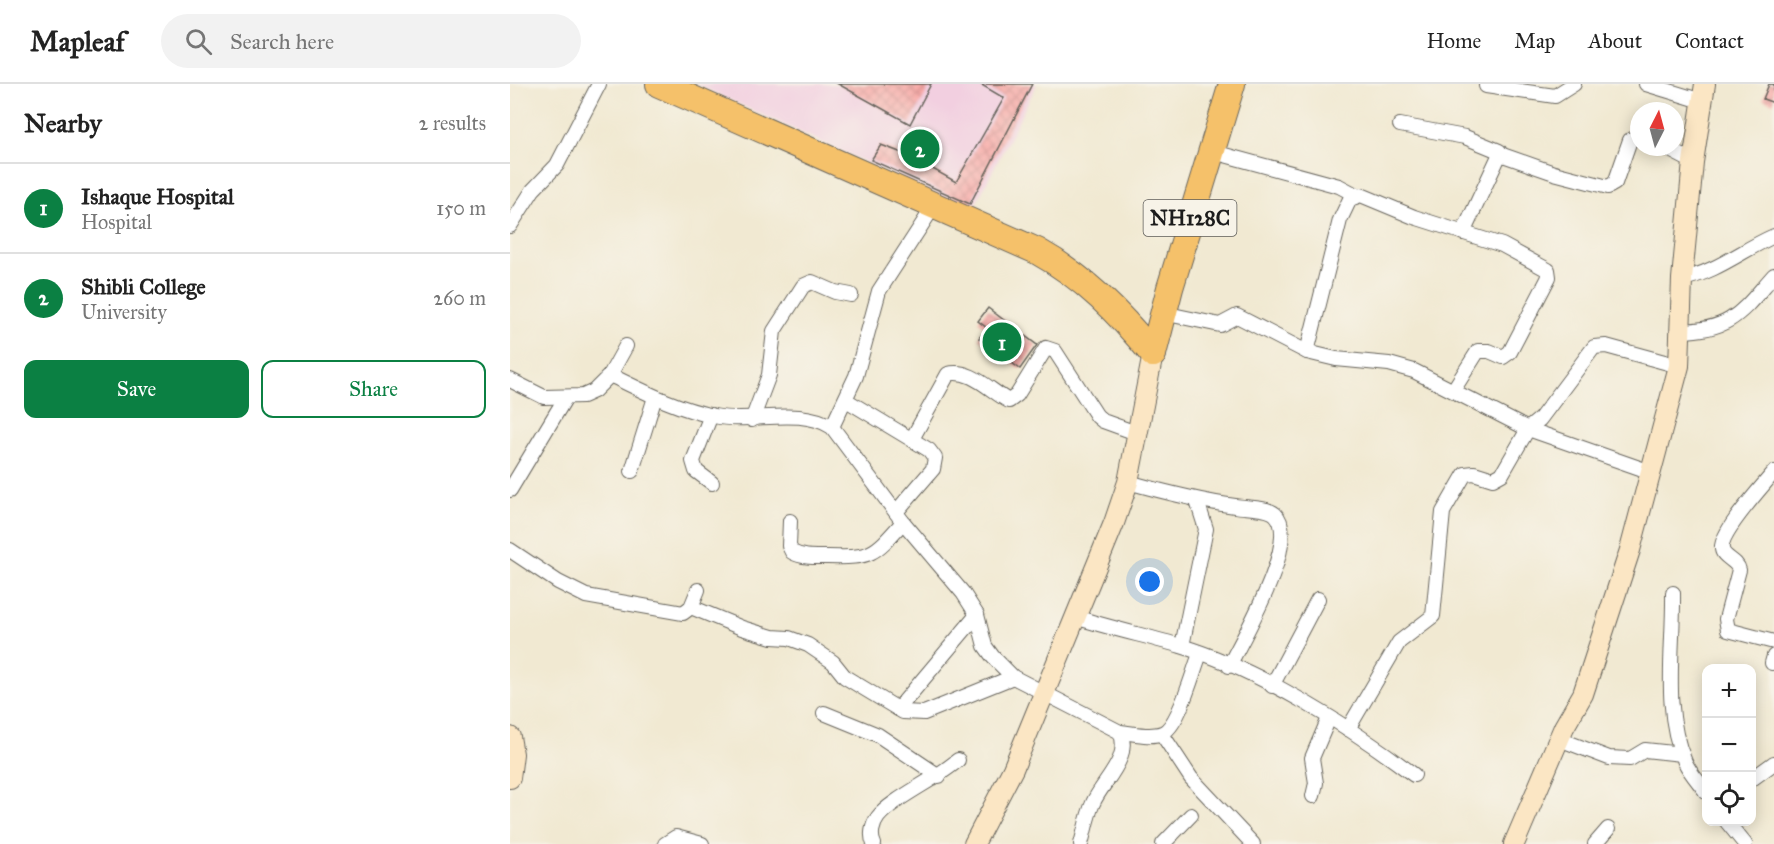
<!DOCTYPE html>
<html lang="en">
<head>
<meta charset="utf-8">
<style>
	body { margin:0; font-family:"IM FELL Great Primer",serif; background:#f2f2f2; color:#222 }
	.controls { position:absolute; right:18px; bottom:18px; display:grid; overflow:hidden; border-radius:12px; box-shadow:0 3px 15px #0003 }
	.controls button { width:54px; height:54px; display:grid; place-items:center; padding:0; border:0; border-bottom:2px solid #e0e0e0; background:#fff; color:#222; font:30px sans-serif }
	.compass { position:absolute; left:1120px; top:18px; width:54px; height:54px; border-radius:50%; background:#fff; box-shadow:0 3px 15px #0003; rotate:6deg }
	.you { position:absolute; left:640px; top:498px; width:21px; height:21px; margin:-15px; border:4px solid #fff; border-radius:50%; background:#1a73e8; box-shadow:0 0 0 9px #1a73e833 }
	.badge { display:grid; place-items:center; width:39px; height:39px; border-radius:50%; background:#0b8043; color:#fff; font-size:20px; font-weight:700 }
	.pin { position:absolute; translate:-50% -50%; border:3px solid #fff; box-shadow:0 2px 6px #0006 }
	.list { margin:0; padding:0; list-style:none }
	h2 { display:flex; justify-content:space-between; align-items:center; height:78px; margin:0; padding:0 24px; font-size:26px }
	h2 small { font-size:20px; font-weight:400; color:#767676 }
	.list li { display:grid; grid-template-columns:39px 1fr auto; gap:18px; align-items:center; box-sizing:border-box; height:90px; padding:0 24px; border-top:2px solid #e0e0e0 }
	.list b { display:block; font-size:22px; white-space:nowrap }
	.list p { margin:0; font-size:20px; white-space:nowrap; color:#767676 }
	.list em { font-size:20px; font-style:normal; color:#767676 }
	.actions { display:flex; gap:12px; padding:18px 24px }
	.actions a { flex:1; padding:14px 0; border:2px solid #0b8043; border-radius:12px; text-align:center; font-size:21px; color:#0b8043 }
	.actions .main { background:#0b8043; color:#fff }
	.icon { flex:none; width:33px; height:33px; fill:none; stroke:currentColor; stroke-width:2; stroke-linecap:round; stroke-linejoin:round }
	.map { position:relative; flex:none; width:1264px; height:760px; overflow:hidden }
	header { display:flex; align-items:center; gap:36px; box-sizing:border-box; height:84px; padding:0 30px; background:#fff; border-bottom:2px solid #e0e0e0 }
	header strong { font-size:28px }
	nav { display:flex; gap:33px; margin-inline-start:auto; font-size:21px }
	.search { width:420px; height:54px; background:#f2f2f2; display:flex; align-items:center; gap:15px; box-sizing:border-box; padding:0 21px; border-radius:33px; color:#767676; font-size:22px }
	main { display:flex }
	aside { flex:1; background:#fff }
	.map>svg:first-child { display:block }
	.built { fill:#f2cfe0 }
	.building { fill:url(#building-cross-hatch) }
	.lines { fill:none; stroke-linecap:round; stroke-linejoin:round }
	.street-casing { stroke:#67645c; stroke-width:16 }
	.secondary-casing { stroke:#67645c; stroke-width:22 }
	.highway-casing { stroke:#67645c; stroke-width:28 }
	.street { stroke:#fff; stroke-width:14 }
	.secondary { stroke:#fbe6c4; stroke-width:20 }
	.highway { stroke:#f5c16b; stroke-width:26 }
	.labels { text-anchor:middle; stroke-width:4.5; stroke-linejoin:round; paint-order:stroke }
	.shield { fill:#f7f3e8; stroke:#5e5c59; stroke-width:1.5 }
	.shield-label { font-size:21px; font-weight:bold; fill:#1c1c1c }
</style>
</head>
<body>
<header>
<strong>Mapleaf</strong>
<div class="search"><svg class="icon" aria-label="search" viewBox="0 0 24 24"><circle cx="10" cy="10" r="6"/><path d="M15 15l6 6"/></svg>Search here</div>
<nav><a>Home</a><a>Map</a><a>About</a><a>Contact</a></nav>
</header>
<main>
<aside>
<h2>Nearby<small>2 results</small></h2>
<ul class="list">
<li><span class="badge">1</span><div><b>Ishaque Hospital</b><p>Hospital</p></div><em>150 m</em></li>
<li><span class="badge">2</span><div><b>Shibli College</b><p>University</p></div><em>260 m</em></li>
</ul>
<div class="actions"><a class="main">Save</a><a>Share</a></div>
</aside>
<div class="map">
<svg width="1264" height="760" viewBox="0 0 1264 760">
	<defs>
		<pattern id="building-cross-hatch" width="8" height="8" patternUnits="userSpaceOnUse" patternTransform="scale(1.5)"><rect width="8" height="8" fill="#f7a8a6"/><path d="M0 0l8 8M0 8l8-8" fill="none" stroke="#d3908e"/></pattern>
	</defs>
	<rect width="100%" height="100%" fill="#f7f3e8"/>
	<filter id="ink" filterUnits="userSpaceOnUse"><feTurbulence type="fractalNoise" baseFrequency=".0167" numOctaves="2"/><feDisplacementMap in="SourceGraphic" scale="12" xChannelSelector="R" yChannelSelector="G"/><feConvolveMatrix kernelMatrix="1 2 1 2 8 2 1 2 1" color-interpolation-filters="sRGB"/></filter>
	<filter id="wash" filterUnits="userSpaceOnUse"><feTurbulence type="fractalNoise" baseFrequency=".008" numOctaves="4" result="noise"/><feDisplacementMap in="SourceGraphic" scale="24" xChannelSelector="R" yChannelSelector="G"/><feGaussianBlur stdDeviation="1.35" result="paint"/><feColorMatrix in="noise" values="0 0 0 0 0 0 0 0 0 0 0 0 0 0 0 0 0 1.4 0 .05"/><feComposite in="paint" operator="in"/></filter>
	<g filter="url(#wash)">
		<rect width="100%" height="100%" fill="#f1e9d2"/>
		<!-- built -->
		<polygon class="built" points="185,0 527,0 462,127"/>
		<g id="blocks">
			<!-- building -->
			<g class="building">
				<polygon points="328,0 421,0 400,40"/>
				<polygon points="470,0 522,0 460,120 361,76 371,61 403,73 411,64 423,73 419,83 446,98 494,14"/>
				<polygon points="1259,0 1264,0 1264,19 1253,15"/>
				<polygon points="478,224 527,261 510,285 469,254 477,244 468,237"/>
			</g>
		</g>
	</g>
	<g filter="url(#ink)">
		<use href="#blocks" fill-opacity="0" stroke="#67645c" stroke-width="1.5"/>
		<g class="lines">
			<defs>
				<g id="street">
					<polyline points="1136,0 1192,17"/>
					<polyline points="976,2 1045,12 1064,0"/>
					<polyline points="890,41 955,53 989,67 988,74 953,149"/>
					<polyline points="1154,63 1183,78"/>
					<polyline points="700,67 829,102 846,111"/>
					<polyline points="990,70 1044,89 1098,103 1105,99 1120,56 1129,52"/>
					<polyline points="0,142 23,106 47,81 89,0"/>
					<path d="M 1172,195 C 1207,188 1232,166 1264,152"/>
					<polyline points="653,229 710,241 727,232 797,268 826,275 879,280 904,287 1018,345 1141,388"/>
					<path d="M 1170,247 C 1223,246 1232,227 1264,191"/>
					<polyline points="797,268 830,136 840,115 851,111 904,133 992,161 1038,186 1039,193 1000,268 993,273 979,267 968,267 944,305"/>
					<path d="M 100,291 C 133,307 167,325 204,332 C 242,340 289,322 322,343 L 393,438 L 453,509 L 467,531 L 475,562 L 483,573 L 503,593 L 610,648 C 622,674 592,698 583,719 C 577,732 575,746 571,760"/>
					<polyline points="0,296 34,313 73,312 84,307 100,291 116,262"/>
					<polyline points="336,316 419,366 425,374 423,385 386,428"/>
					<polyline points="201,331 183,377 186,387 202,399"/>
					<polyline points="242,336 259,291 264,247 293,202 302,198 325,208 341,211"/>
					<polyline points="322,343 346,292 369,207 424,122"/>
					<path d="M 402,355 L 438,290 C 461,284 480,307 499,317 L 507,311 L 536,264 L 545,267 L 587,332 L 593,337 L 629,350"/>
					<polyline points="122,387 145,313"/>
					<path d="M 1264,388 C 1253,402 1209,449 1212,465 C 1213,474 1227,476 1229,486 L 1216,535 L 1218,546 L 1264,558"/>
					<path d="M 618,398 C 654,408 688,417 725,422 C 736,424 757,423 765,430 C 792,455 732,555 719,582"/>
					<polyline points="0,406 56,313"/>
					<path d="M 280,437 L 279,462 L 282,468 C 293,474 305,473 318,473 C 362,474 364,471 393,438"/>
					<polyline points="0,466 48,498 76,512 173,529 181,523 188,506"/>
					<path d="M 1163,509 C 1164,564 1152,626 1175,678 C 1180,689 1189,698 1196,708"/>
					<polyline points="181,523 232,544 262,553 279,554 298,561 323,578 335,593 393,628 414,629 503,593"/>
					<path d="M 565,533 C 600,544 636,552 671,562 C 750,586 839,642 904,691"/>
					<polyline points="672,562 696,445 687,417"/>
					<polyline points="1262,579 1264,572"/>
					<polyline points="762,602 808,515"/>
					<polyline points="388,625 467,531"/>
					<polyline points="314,629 368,651 429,692"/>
					<polyline points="838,645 889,558 923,532 933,428 955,390 964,389 983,395 992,390 1018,345 1030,335 1084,263 1096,262 1169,282"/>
					<path d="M 610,648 C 623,649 640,654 652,649 C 669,643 683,587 690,570"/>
					<polyline points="652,650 681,694 743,760"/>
					<polyline points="1049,655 1099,674 1120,675 1135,666 1172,670"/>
					<polyline points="1242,695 1264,679"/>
					<polyline points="803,712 806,699 802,674 819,634"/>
					<polyline points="1217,738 1235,760"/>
					<polyline points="155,760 166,753 192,760"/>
					<path d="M 364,760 C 360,752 362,741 368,733 C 382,715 427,695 448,676"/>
					<polyline points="653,760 681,731"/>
					<polyline points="1085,760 1098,745"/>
				</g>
				<g id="secondary">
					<polyline points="0,653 3,670 0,694"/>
					<polyline points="464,760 503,685 604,439 618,398 643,270"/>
					<polyline points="1004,760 1054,643 1073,610 1120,466 1169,282 1172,195 1183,78 1195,0"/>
				</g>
				<g id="highway">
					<path d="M 149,0 L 527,167 C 574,193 609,229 643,270"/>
					<polyline points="643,270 660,204 722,0"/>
				</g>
			</defs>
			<!-- street casing -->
			<use href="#street" class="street-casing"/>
			<!-- secondary casing -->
			<use href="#secondary" class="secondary-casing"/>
			<!-- highway casing -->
			<use href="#highway" class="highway-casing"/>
			<!-- street -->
			<use href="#street" class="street"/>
			<!-- secondary -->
			<use href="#secondary" class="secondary"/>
			<!-- highway -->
			<use href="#highway" class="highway"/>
		</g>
	</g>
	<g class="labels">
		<!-- shield labels -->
		<rect class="shield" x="633.5" y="116" width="93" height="36" rx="4.5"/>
		<g class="shield-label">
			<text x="680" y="141">NH128C</text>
		</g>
	</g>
</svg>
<div class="controls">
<button>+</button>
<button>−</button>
<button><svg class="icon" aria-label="locate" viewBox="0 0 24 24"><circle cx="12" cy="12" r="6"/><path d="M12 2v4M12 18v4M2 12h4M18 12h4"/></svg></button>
</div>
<svg class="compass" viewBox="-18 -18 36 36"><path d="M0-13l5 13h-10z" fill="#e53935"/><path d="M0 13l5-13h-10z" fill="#767676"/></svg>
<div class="you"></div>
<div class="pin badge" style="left:492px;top:258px">1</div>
<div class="pin badge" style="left:410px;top:65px">2</div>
</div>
</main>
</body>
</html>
